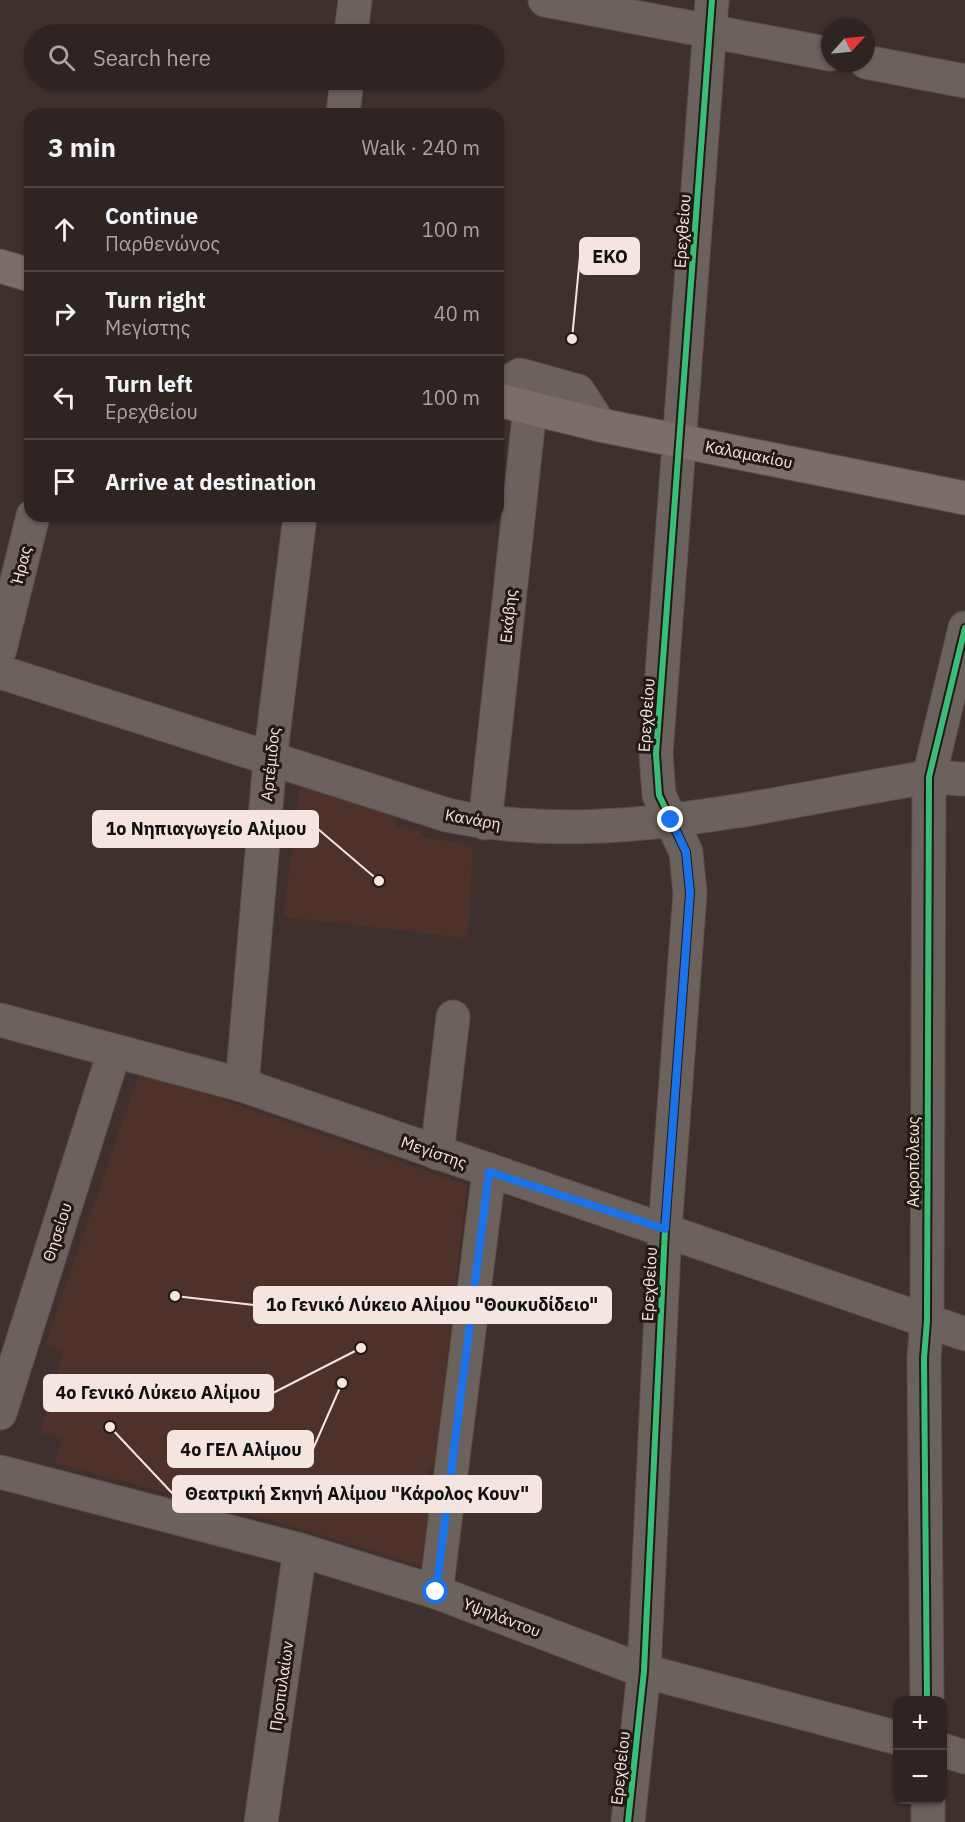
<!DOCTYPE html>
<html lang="en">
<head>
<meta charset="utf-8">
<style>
	body { margin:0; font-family:"IBM Plex Sans",sans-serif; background:#362d2a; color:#f1f3f6 }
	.controls { position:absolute; right:18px; bottom:18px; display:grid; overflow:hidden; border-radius:12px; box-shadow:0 2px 4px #0004 }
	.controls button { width:54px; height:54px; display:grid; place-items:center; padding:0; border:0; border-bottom:2px solid #494240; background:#2e2522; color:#f1f3f6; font:30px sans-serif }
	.compass { position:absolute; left:821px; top:18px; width:54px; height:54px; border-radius:50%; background:#2e2522; box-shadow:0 2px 4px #0004; rotate:63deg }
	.stop { position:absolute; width:18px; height:18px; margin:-14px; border:4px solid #1a73e8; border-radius:50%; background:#fff }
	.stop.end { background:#1a73e8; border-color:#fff; box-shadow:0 2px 6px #0008 }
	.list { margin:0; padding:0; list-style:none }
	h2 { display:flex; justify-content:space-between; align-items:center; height:78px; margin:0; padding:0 24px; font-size:26px }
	h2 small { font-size:20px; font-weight:400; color:#a7a5a5 }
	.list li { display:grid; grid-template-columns:39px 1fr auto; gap:18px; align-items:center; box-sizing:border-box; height:84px; padding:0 24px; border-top:2px solid #494240 }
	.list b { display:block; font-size:22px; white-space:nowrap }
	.list p { margin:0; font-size:20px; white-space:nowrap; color:#a7a5a5 }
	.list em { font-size:20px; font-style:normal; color:#a7a5a5 }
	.icon { flex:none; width:33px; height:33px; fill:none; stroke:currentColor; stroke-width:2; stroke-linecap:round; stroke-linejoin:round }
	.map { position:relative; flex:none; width:965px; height:1822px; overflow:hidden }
	.search { position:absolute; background:#2e2522; box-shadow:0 2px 4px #0004; left:24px; top:24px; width:480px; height:66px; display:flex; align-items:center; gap:15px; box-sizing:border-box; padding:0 21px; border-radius:33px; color:#a7a5a5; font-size:22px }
	.panel { position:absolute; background:#2e2522; box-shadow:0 2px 4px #0004; left:24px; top:108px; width:480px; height:414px; border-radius:18px }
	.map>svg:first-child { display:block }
	.built { fill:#4e312a }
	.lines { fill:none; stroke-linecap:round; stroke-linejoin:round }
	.minor-casing { stroke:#5a4e4b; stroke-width:35 }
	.major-casing { stroke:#5a4e4b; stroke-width:35 }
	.minor { stroke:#6b615d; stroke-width:33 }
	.major { stroke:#7b6e6a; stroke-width:33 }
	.cycleway-casing { stroke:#231915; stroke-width:10 }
	.cycleway { stroke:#3abd76; stroke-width:6 }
	.route { stroke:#1a73e8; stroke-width:8 }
	.labels { text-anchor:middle; stroke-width:6; stroke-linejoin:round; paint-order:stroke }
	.street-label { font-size:16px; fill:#f5e5e0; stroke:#231915 }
	.leader { fill:none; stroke:#f5e5e0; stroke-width:2 }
	.callout-dot { fill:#f5e5e0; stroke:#231915; stroke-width:2 }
	.callout { fill:#f5e5e0; stroke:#f5e5e0; stroke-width:2 }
	.callout-label { font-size:18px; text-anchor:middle; font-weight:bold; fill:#111 }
</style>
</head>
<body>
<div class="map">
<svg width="965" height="1822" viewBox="0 0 965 1822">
	<rect width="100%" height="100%" fill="#3e312d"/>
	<!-- built -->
	<g class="built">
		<polygon points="301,781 382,808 397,822 396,826 421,830 421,837 473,845 468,938 283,917"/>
		<polygon points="140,1071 467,1185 435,1466 428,1466 422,1501 430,1508 421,1566 289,1525 54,1463 62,1439 40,1432 63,1351 45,1346"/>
	</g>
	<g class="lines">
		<defs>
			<g id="minor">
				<polyline points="545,0 830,54"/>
				<polyline points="351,34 355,0"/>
				<polyline points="866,62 965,81"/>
				<polyline points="343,114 347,80"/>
				<polyline points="498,388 520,375 578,391 600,425"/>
				<polyline points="0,649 33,516"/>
				<path d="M 0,672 L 447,815 C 606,849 771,802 929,777 L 965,779"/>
				<polyline points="485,823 530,408"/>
				<polyline points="0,1020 242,1085 965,1334"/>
				<polyline points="242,1085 270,760 300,516"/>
				<polyline points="437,1153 453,1017"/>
				<polyline points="0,1413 114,1052"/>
				<polyline points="0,1472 300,1550 436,1592 644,1671 898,1738"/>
				<polyline points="436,1592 489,1172"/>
				<polyline points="927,1700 924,1358 927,1321 929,777 965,628"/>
				<polyline points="942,1750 965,1757"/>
				<polyline points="261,1822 300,1550"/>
				<polyline points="628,1822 644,1671 665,1229 690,893 686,852 659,795 656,754 712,0"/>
				<polyline points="928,1822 928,1800"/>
			</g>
			<g id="major">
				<polyline points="0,266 30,275"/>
				<polyline points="498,400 600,425 965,498"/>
			</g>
		</defs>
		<!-- minor casing -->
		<use href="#minor" class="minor-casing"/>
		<!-- major casing -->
		<use href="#major" class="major-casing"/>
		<!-- minor -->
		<use href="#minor" class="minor"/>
		<!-- major -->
		<use href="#major" class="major"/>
		<defs>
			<g id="cycleway">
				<polyline points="927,1700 924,1358 927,1321 929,777 965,628"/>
				<polyline points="628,1822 644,1671 665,1229 690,893 686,852 659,795 656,754 712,0"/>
			</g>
		</defs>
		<!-- cycleway casing -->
		<use href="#cycleway" class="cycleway-casing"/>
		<!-- cycleway -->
		<use href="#cycleway" class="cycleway"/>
	</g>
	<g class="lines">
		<!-- route -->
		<polyline class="route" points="436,1592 489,1172 665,1229 690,893 686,852 671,820"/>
	</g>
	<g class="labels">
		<!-- street labels -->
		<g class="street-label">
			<text transform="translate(682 231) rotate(-86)" y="6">Ερεχθείου</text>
			<text transform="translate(749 454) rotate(11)" y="6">Καλαμακίου</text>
			<text transform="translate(21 565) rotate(-76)" y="6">Ήρας</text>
			<text transform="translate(508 616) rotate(-84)" y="6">Εκάβης</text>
			<text transform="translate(646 715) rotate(-86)" y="6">Ερεχθείου</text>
			<text transform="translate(270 764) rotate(-84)" y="6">Αρτέμιδος</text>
			<text transform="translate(473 819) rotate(10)" y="6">Κανάρη</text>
			<text transform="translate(434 1152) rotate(19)" y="6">Μεγίστης</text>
			<text transform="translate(913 1162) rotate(-90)" y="6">Ακροπόλεως</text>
			<text transform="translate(57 1232) rotate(-72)" y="6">Θησείου</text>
			<text transform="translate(649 1284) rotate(-87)" y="6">Ερεχθείου</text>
			<text transform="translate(502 1617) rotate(21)" y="6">Υψηλάντου</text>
			<text transform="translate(281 1686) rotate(-82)" y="6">Προπυλαίων</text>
			<text transform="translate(620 1768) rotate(-84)" y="6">Ερεχθείου</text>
		</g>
	</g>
	<!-- callouts -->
	<path class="leader" d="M572 339L580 256M379 881L318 829M175 1296L254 1305M361 1348L273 1393M342 1383L313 1449M110 1427L173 1494"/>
	<g class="callout-dot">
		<circle cx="572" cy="339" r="6"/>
		<circle cx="379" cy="881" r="6"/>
		<circle cx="175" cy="1296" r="6"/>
		<circle cx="361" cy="1348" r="6"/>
		<circle cx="342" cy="1383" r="6"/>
		<circle cx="110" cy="1427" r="6"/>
	</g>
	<g class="callout">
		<rect x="580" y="238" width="59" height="36" rx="6"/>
		<rect x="93" y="811" width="225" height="36" rx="6"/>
		<rect x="254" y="1287" width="357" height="36" rx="6"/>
		<rect x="44" y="1375" width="229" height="36" rx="6"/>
		<rect x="168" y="1431" width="145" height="36" rx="6"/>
		<rect x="173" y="1476" width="368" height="36" rx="6"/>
	</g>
	<g class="callout-label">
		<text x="610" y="263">EKO</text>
		<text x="206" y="835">1o Νηπιαγωγείο Αλίμου</text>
		<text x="432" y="1311">1ο Γενικό Λύκειο Αλίμου "Θουκυδίδειο"</text>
		<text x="158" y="1399">4ο Γενικό Λύκειο Αλίμου</text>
		<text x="241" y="1456">4ο ΓΕΛ Αλίμου</text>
		<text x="357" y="1500">Θεατρική Σκηνή Αλίμου "Κάρολος Κουν"</text>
	</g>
</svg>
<div class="controls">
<button>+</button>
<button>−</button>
</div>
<svg class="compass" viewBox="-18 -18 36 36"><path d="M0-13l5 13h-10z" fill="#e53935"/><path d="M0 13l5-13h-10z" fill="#a7a5a5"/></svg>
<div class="stop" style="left:436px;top:1592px"></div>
<div class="stop end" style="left:671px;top:820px"></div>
<div class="search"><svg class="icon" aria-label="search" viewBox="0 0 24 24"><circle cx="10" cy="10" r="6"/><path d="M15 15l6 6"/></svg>Search here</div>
<section class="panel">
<h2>3 min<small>Walk · 240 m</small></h2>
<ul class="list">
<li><svg class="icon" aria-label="ahead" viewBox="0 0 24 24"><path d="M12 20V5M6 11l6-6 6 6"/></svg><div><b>Continue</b><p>Παρθενώνος</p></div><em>100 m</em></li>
<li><svg class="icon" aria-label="right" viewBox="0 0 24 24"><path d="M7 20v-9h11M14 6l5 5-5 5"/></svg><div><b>Turn right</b><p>Μεγίστης</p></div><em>40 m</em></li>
<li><svg class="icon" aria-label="left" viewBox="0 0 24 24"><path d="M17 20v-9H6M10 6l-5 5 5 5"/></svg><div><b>Turn left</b><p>Ερεχθείου</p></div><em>100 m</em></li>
<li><svg class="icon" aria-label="arrive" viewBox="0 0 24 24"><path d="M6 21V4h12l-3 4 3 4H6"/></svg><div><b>Arrive at destination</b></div></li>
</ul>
</section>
</div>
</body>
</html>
